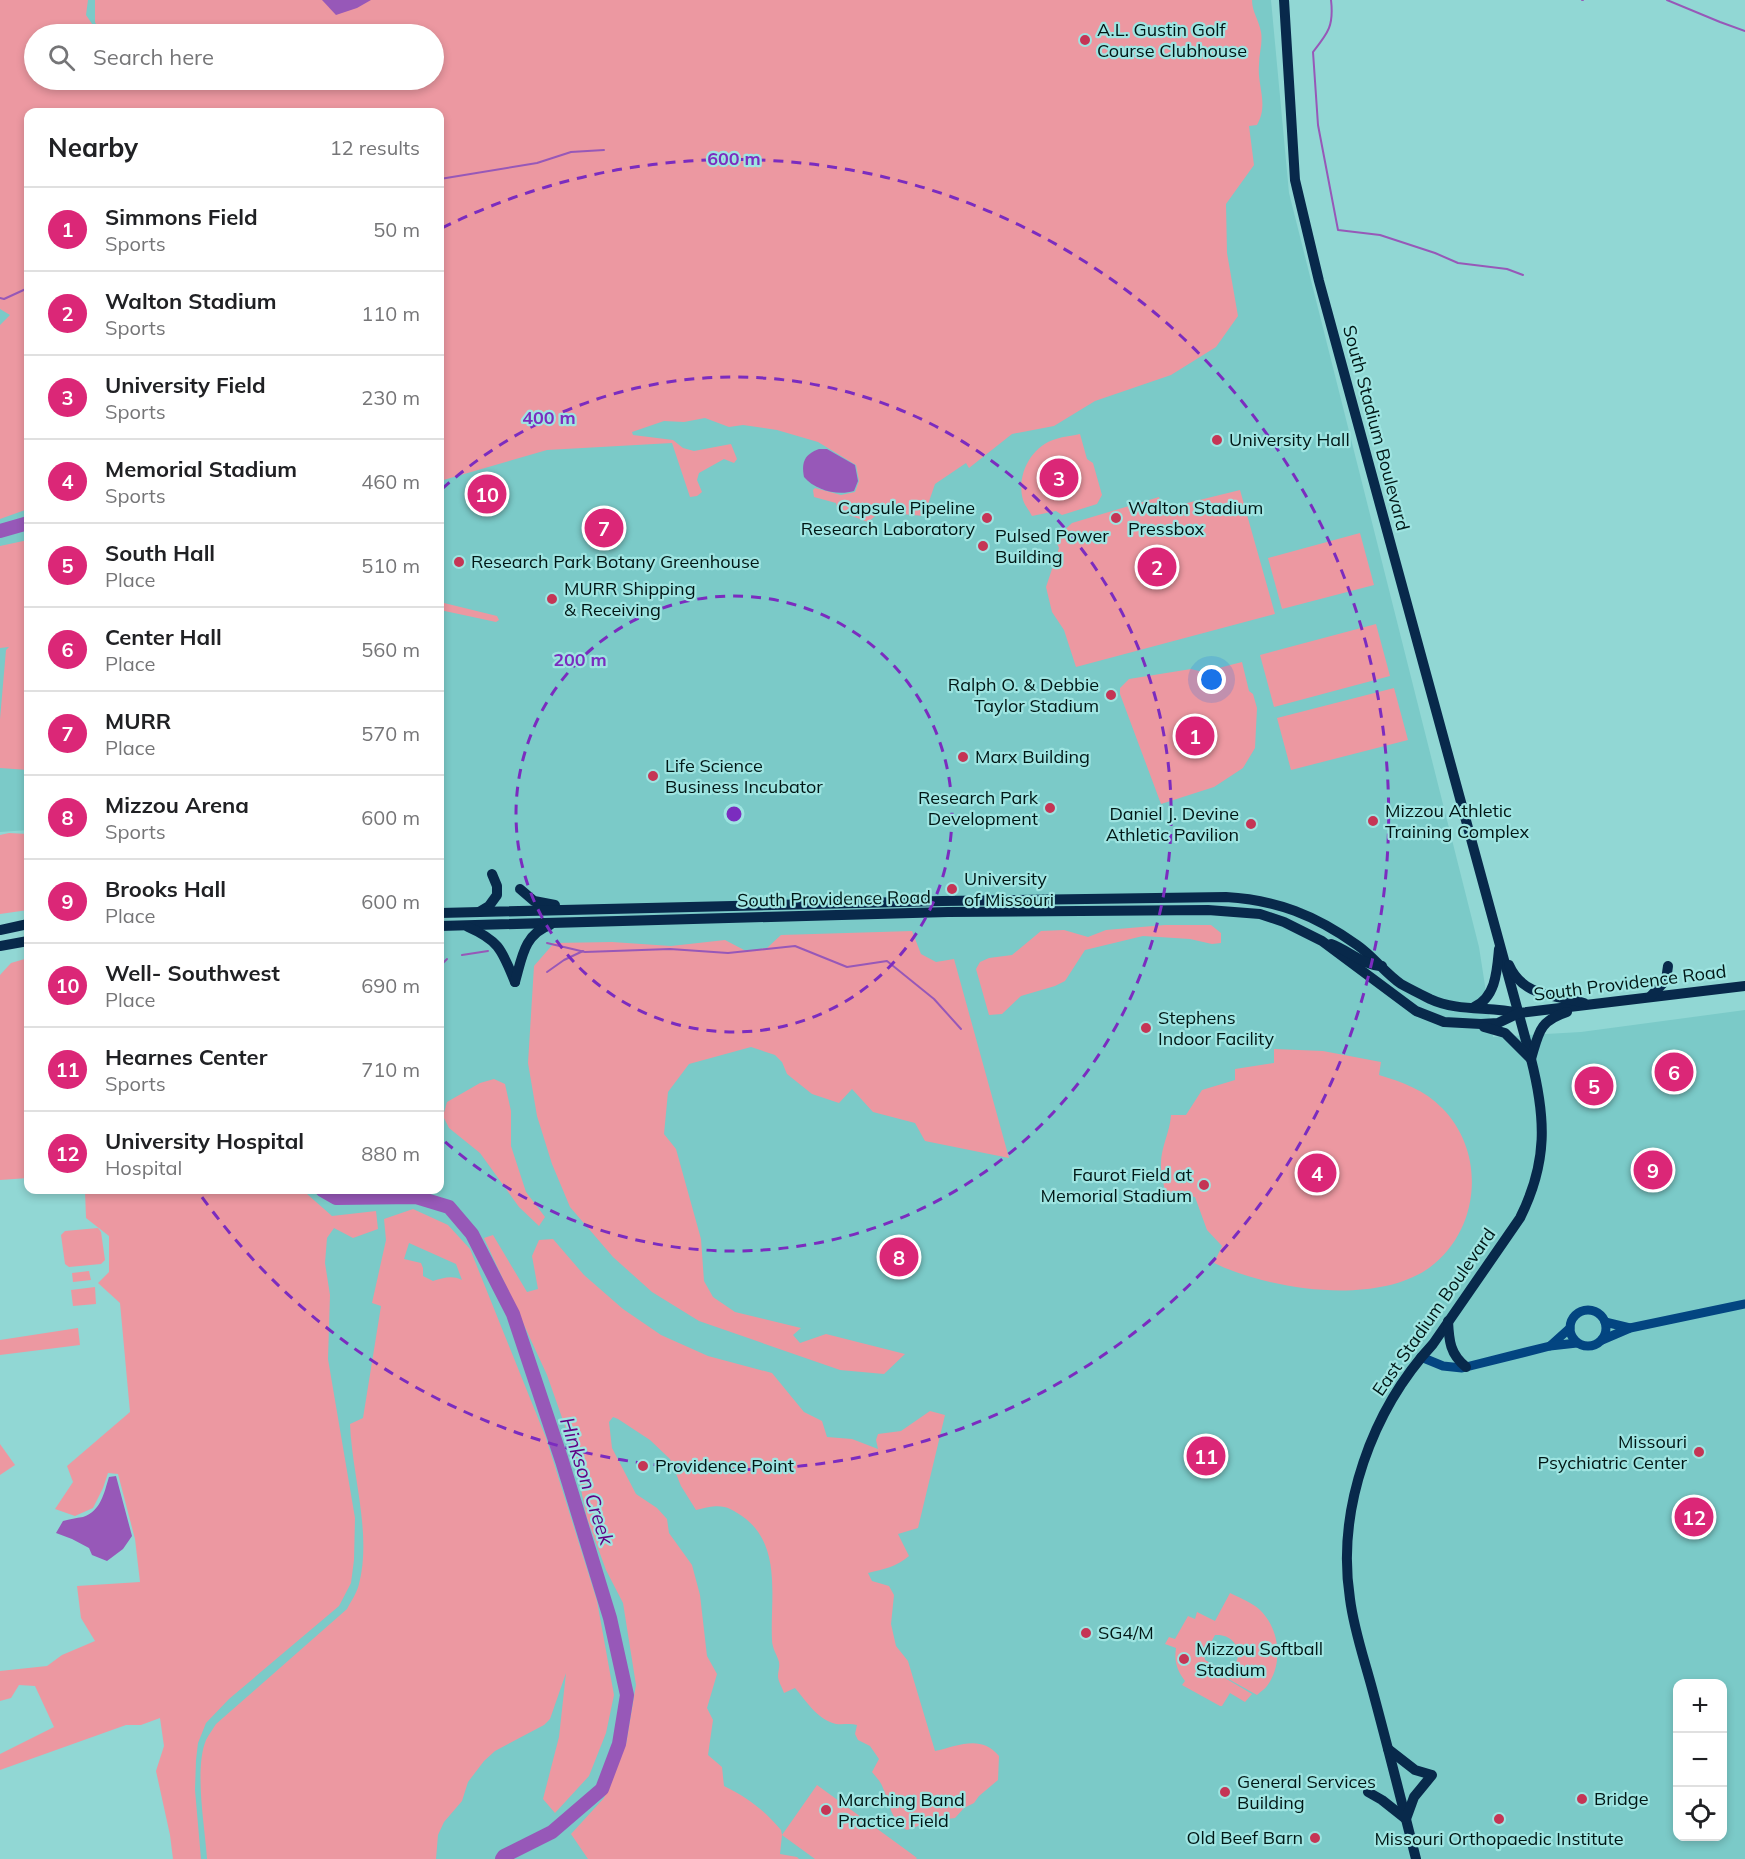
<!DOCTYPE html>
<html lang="en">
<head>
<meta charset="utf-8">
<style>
	body { margin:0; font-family:Mulish,sans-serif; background:#f6f6f6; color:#202124 }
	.controls { position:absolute; right:18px; bottom:18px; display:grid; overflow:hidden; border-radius:12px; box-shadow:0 3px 9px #0003 }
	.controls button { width:54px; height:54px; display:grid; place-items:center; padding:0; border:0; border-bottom:2px solid #e0e0e0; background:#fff; color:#202124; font:30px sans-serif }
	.you { position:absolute; left:1212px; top:680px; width:21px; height:21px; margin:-15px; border:4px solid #fff; border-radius:50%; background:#1a73e8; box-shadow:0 0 0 9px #1a73e833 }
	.badge { display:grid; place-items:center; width:39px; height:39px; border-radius:50%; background:#db2777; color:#fff; font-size:20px; font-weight:700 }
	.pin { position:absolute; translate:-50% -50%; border:3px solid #fff; box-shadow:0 2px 6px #0006 }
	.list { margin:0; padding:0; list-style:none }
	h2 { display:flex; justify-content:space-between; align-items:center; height:78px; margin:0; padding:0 24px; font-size:26px }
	h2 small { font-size:20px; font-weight:400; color:#757577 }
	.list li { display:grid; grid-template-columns:39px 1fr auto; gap:18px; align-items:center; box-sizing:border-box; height:84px; padding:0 24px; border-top:2px solid #e0e0e0 }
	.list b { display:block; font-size:22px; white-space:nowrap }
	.list p { margin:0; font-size:20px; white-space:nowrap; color:#757577 }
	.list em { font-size:20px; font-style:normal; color:#757577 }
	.icon { flex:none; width:33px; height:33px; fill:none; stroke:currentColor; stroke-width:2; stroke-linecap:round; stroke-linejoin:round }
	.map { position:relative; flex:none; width:1745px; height:1859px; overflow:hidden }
	.search { position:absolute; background:#fff; box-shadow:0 3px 9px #0003; left:24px; top:24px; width:420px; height:66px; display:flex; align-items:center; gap:15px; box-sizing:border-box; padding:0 21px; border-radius:33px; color:#757577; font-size:22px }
	.panel { position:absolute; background:#fff; box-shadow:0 3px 9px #0003; left:24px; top:108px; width:420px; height:1086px; border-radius:12px }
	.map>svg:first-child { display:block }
	.built { fill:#7bcac8; fill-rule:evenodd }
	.green { fill:#ec98a1; fill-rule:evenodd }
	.water { fill:#9758b8 }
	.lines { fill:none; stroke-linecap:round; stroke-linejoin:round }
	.stream { stroke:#9758b8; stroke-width:2 }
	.river { stroke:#9758b8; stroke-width:14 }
	.secondary { stroke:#034581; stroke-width:9 }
	.primary { stroke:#08294b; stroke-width:10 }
	.ring { fill:none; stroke:#7b2cbf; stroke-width:3; stroke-dasharray:10 8 }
	.poi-dot { fill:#c53555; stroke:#9ee4e1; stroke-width:2 }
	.labels { text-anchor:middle; stroke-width:4.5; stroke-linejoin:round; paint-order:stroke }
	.poi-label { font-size:18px; fill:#001716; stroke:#9ee4e1; text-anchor:start }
	.street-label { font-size:18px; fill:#001716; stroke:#9ee4e1 }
	.water-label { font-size:20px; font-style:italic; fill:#610284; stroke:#9ee4e1 }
	.centre { fill:#7b2cbf; stroke:#9ee4e1; stroke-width:3 }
	.ring-label { font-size:18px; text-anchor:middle; font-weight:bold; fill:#7b2cbf; stroke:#9ee4e1; stroke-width:4.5; stroke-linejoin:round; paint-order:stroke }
</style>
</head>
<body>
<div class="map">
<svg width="1745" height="1859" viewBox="0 0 1745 1859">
	<rect width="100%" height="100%" fill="#91d7d4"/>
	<!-- built -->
	<path class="built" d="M 0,0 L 1271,0 L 1289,193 L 1479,947 L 1493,1037 L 1581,1032 L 1745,1010 L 1745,1859 L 181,1859 L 113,1190 L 440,1190 L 440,112 L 28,112 L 28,830 L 0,832 ZM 34,34 L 434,34 L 434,80 L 34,80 ZM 1678,1684 L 1722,1684 L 1722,1836 L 1678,1836 Z"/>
	<!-- green -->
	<g class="green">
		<path d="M 0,0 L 88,0 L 86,15 L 99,34 L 34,34 L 34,80 L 434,80 L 434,34 L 101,34 L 95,22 L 95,0 L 1252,0 C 1252,12 1259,20 1261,32 C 1263,43 1259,53 1259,65 C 1257,86 1269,104 1257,125 L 1249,126 L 1254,165 L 1226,204 L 1227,253 L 1238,316 L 1216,347 L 1171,375 L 1095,401 L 1054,426 L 1012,434 L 969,468 L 966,463 L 935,484 L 924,516 L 880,512 L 868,522 L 838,511 L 836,503 L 814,497 L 813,490 L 815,488 L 841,495 L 855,492 L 859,481 L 856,465 L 818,442 L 777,430 L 743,425 L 729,427 L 705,418 L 684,422 L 664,421 L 632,432 L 633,435 L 673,440 L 683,448 L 694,451 L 731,444 L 737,459 L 734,463 L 724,459 L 699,473 L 697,480 L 702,492 L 697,496 L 690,497 L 672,443 L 547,450 L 440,481 L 440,112 L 28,112 L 28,509 L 0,519 L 0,325 L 10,315 L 0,309 Z"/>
		<path d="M 1080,434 L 1087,459 L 1093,463 L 1102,495 L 1097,504 L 1062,515 L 1056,511 L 1032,516 C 1029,510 1025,506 1023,500 C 1016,475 1031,446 1056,439 C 1064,436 1072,436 1080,434 Z"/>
		<polygon points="1240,490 1275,614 1076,667 1064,630 1052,612 1046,587 1059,548 1055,539 1072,523 1159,497 1163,509"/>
		<polygon points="1360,533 1374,585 1282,609 1268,558"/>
		<polygon points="28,540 28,770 0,768 0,719 6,650 9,647 0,648 0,546"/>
		<polygon points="440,602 497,616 499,620 496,622 440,610"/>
		<polygon points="1376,624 1390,676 1274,707 1260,655"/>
		<polygon points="1242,662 1249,691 1253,694 1257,708 1255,748 1243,768 1214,787 1161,804 1120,694 1120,688 1129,679 1191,669 1203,672"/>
		<polygon points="1394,688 1408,740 1291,770 1277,718"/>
		<polygon points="9,833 28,834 28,910 0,914 0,835"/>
		<polygon points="1165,925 1211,925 1221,933 1221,943 1212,944 1190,939 1143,936 1085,950 1065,981 1055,986 1021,996 1002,1014 989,1015 976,969 980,962 989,958 1012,955 1041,931 1064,930 1088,937 1106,930"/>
		<polygon points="912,931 921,954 936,962 954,959 1009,1158 925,1141 915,1123 873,1112 852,1089 839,1103 812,1094 787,1074 782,1062 775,1055 751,1047 689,1064 668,1092 664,1134 676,1149 701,1239 704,1281 713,1297 735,1312 801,1328 793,1335 800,1343 826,1334 905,1354 884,1374 840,1370 699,1321 652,1292 613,1257 570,1207 552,1164 537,1116 528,1063 534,966 554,943 612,942 671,946 725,940 746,951 767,948 781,935"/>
		<polygon points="28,958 28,1178 0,1180 0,975 11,963"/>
		<path d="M 1274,1049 L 1323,1051 L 1381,1062 L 1379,1075 C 1402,1082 1425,1090 1442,1108 C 1487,1153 1480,1231 1429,1268 C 1375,1306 1270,1290 1214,1263 L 1222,1246 L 1207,1230 L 1195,1197 L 1184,1195 L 1182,1202 L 1165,1200 C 1166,1188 1161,1178 1161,1167 C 1160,1148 1170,1133 1171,1115 L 1186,1115 L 1202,1090 L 1235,1080 L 1235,1069 L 1274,1063 Z"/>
		<polygon points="494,1079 505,1084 511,1111 511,1146 526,1192 545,1217 539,1226 519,1207 480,1153 449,1128 443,1116 447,1102 480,1083"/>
		<polygon points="85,1190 305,1190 307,1194 332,1216 376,1211 378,1229 353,1238 334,1228 327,1238 325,1263 330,1295 328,1359 355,1518 354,1560 351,1583 339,1606 229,1699 206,1723 198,1743 196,1760 195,1790 201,1859 173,1859 170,1835 156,1771 164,1746 160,1718 141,1725 126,1725 0,1770 0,1754 54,1727 35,1686 19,1685 11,1698 0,1701 0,1671 47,1666 62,1655 95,1641 81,1618 77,1586 140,1582 135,1539 118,1474 108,1473 103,1488 93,1508 75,1516 55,1509 73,1482 67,1466 130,1412 120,1303 98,1283 109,1272 109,1236 86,1218"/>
		<path d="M 413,1209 L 448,1225 L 470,1249 L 546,1438 L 597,1601 L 614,1695 L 606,1733 L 589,1776 L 555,1813 L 543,1799 L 559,1737 L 566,1673 L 550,1719 L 544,1725 L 495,1751 L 484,1761 L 468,1782 L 462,1801 L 444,1822 L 438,1835 L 436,1859 L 207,1859 C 205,1827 194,1769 206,1740 C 209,1734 213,1729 216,1724 L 347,1609 C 351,1601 357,1593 359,1584 C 372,1534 352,1475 350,1424 L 363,1418 L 381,1306 L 372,1303 L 386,1240 L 384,1219 ZM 409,1243 L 456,1264 L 462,1280 C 452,1275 443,1278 433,1281 L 423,1276 L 423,1268 L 421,1263 L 404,1259 Z"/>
		<polygon points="98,1228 101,1232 105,1260 101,1264 69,1267 65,1264 61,1235 65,1231"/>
		<path d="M 493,1235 L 527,1292 L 538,1289 L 532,1256 L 539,1240 L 553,1239 L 584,1275 L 623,1309 L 661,1335 L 708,1356 L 772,1373 L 804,1412 L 822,1421 L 827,1437 L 852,1439 L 878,1449 L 876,1440 L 878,1434 L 901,1431 L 930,1411 L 945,1415 L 918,1528 L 898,1534 L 909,1556 C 896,1567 884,1569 868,1573 L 872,1581 L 889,1586 L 894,1595 L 891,1624 L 896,1646 L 908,1661 L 935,1751 C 958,1746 981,1734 999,1756 L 998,1780 L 979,1796 L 974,1803 L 964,1808 L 955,1818 L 932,1821 L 907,1830 C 891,1821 890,1804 883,1788 C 881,1782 876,1777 872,1772 L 879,1759 L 870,1746 L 858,1740 L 855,1734 L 857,1725 C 850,1723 843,1725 836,1724 C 818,1720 806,1701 795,1688 L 784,1693 C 782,1687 778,1681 778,1676 C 778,1671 780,1667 779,1662 C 777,1655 772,1648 772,1640 C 770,1600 782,1548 746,1519 C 726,1504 720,1504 696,1510 L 681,1486 L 670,1459 L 650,1440 L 618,1419 L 613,1417 L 609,1422 L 612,1448 L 636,1494 L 657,1508 L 667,1519 L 669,1533 L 692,1565 L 700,1595 L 707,1656 L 717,1674 L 707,1708 L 713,1720 L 708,1755 L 722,1767 L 724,1786 C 748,1798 763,1809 781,1830 L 782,1835 L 817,1785 L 909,1852 L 917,1858 L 916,1859 L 815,1859 L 782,1835 L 780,1854 L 797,1857 L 799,1859 L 588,1859 L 571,1834 L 604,1798 L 626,1744 L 636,1685 L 623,1603 L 606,1570 L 587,1518 L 572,1446 L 547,1375 L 484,1238 Z"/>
		<polygon points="89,1271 91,1280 73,1282 72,1273"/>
		<polygon points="95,1287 96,1304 73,1306 71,1290"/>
		<polygon points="78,1328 80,1345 0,1355 0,1340"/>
		<polygon points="0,1444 15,1465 0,1475"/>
		<path d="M 1230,1593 C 1238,1597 1248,1601 1255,1606 C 1279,1623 1285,1662 1267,1686 C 1265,1689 1260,1692 1257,1695 L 1198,1662 L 1252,1694 L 1245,1702 L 1230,1693 L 1222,1706 L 1220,1706 L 1182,1685 L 1185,1681 C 1177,1670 1174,1662 1176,1648 L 1165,1644 L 1169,1637 L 1175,1639 L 1188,1616 L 1195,1619 L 1197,1612 L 1215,1621 ZM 1215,1635 C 1238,1633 1247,1660 1227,1672 L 1205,1660 L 1204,1655 Z"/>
	</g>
	<!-- water -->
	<g class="water">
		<polygon points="322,0 371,0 357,8 336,15"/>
		<path d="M 819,449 L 827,449 L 855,465 L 858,481 L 854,491 C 837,496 815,490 804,477 C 801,462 805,454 819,449 Z"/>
		<path d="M 116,1476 L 132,1536 L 123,1549 L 107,1561 L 92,1555 L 89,1548 L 72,1539 L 56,1533 L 63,1521 C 70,1519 76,1518 83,1517 C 101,1511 104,1493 109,1477 Z"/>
	</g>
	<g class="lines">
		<!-- stream -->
		<g class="stream">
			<path d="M 1331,0 C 1334,26 1328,33 1313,52 L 1318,125 L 1338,230 L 1380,235 L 1435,253 L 1458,263 L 1507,269 L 1523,275"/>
			<polyline points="1582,0 1583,0"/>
			<polyline points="1667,0 1720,22 1745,31"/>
			<polyline points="440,179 537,163 571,152 604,150"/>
			<polyline points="0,298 4,299 28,288"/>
			<polyline points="547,943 585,952 670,949 728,953 795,946 847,967 887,961 934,999 961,1029"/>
			<polyline points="462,955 488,951"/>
			<polyline points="440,966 447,959"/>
			<polyline points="547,972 564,960 583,951"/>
		</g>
		<!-- river -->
		<g class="river">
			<polyline points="0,531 28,523"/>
			<polyline points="322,1190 336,1198 416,1197 449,1207 472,1234 513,1314 562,1461 610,1618 627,1695 619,1744 602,1789 552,1832 504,1856 502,1859"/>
		</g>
		<!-- secondary -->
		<g class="secondary">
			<circle cx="1588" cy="1328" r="18"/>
			<polyline points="1605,1322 1630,1328"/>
			<polyline points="1602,1340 1630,1328 1745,1304"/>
			<polyline points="1550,1346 1570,1328"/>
			<polyline points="1421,1357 1443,1366 1462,1368 1550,1346 1577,1343"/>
		</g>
		<!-- primary -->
		<g class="primary">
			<path d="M 1284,0 L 1295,180 L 1319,281 L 1531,1059 C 1546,1118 1548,1162 1520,1218 L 1433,1344 C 1372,1410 1336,1509 1350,1599 C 1354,1631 1365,1661 1373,1692 C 1388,1748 1402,1803 1416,1859"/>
			<polyline points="520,889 534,901 555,905"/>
			<polyline points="479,912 489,906 497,895 497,886 492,874"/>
			<path d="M 440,913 L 942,901 L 1226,897 C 1277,900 1315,915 1357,945 C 1373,956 1385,973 1401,984 C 1410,989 1420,994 1430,999 C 1458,1012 1489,1006 1519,1013"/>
			<polyline points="440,926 948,912 1208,910 1260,914 1284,922 1322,941 1416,1011 1444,1022 1481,1024 1498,1023 1519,1013 1745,986"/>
			<path d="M 468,927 C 500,941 502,951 515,982"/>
			<polyline points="0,930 28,924"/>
			<path d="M 1331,944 C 1348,950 1364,966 1382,966"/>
			<polyline points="0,946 28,941"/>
			<path d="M 1509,965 C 1523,997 1555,995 1584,1003"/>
			<path d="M 515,982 C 522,958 524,934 550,925"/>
			<polyline points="1650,997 1666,980 1668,966"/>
			<path d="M 1474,1007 C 1496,997 1497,971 1499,949"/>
			<path d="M 1484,1027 L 1505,1033 L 1531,1059 C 1539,1032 1539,1021 1567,1012"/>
			<path d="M 1448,1321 C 1449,1341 1450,1354 1466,1367"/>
			<polyline points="1368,1792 1382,1800 1406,1819 1414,1797 1432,1775 1415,1770 1388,1749"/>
		</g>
	</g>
	<!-- distance rings -->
	<g class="ring">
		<circle cx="734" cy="814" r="218"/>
		<path d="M442 489A437 437 0 1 1 442 1139"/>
		<path d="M442 228A655 655 0 1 1 197 1190"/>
	</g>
	<!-- markers -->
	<g class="poi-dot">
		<circle cx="1085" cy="40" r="6"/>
		<circle cx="1217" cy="440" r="6"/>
		<circle cx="987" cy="518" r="6"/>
		<circle cx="1116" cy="518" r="6"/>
		<circle cx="983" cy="546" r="6"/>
		<circle cx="459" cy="562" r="6"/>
		<circle cx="552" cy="599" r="6"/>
		<circle cx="1111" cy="695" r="6"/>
		<circle cx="963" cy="757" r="6"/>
		<circle cx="653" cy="776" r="6"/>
		<circle cx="1050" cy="808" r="6"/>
		<circle cx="1373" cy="821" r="6"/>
		<circle cx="1251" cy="824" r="6"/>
		<circle cx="952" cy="889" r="6"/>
		<circle cx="1146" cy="1028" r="6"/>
		<circle cx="1204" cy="1185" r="6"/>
		<circle cx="1699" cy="1452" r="6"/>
		<circle cx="643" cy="1466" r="6"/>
		<circle cx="1086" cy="1633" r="6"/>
		<circle cx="1184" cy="1659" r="6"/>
		<circle cx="1225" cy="1792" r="6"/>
		<circle cx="1582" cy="1799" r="6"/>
		<circle cx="826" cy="1810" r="6"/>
		<circle cx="1499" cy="1819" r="6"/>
		<circle cx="1315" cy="1838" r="6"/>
	</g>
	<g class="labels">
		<!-- poi labels -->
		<g class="poi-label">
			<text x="1097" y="36">A.L. Gustin Golf<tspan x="1097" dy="21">Course Clubhouse</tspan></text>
			<text x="1229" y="446">University Hall</text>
			<text x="975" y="514" text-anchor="end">Capsule Pipeline<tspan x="975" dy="21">Research Laboratory</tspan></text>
			<text x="1128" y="514">Walton Stadium<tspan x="1128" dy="21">Pressbox</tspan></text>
			<text x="995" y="542">Pulsed Power<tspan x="995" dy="21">Building</tspan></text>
			<text x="471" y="568">Research Park Botany Greenhouse</text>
			<text x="564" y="595">MURR Shipping<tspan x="564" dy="21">&amp; Receiving</tspan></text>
			<text x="1099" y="691" text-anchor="end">Ralph O. &amp; Debbie<tspan x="1099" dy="21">Taylor Stadium</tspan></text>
			<text x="975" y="763">Marx Building</text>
			<text x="665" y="772">Life Science<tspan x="665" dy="21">Business Incubator</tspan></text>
			<text x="1038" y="804" text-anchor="end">Research Park<tspan x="1038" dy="21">Development</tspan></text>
			<text x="1385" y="817">Mizzou Athletic<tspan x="1385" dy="21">Training Complex</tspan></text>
			<text x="1239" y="820" text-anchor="end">Daniel J. Devine<tspan x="1239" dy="21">Athletic Pavilion</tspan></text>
			<text x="964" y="885">University<tspan x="964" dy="21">of Missouri</tspan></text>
			<text x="1158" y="1024">Stephens<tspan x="1158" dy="21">Indoor Facility</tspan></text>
			<text x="1192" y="1181" text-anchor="end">Faurot Field at<tspan x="1192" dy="21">Memorial Stadium</tspan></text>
			<text x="1687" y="1448" text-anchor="end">Missouri<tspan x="1687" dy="21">Psychiatric Center</tspan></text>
			<text x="655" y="1472">Providence Point</text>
			<text x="1098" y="1639">SG4/M</text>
			<text x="1196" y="1655">Mizzou Softball<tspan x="1196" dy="21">Stadium</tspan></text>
			<text x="1237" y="1788">General Services<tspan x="1237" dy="21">Building</tspan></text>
			<text x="1594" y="1805">Bridge</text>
			<text x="838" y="1806">Marching Band<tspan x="838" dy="21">Practice Field</tspan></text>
			<text x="1303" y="1844" text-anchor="end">Old Beef Barn</text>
			<text x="1499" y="1845" text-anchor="middle">Missouri Orthopaedic Institute</text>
		</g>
		<!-- street labels -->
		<g class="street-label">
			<text transform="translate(1376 428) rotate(75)" y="6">South Stadium Boulevard</text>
			<text transform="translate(834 899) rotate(-1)" y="6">South Providence Road</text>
			<text transform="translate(1630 983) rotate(-7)" y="6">South Providence Road</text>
			<text transform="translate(1434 1312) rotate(-55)" y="6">East Stadium Boulevard</text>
		</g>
		<!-- water labels -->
		<g class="water-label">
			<text transform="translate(587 1481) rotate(72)" y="7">Hinkson Creek</text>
		</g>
	</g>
	<circle cx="734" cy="814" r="9" class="centre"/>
	<g class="ring-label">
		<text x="734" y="165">600 m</text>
		<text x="549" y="424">400 m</text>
		<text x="580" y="666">200 m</text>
	</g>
</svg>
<div class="controls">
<button>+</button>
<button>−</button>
<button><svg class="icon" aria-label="locate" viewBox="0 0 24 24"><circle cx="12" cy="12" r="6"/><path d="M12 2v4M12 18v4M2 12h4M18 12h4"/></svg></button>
</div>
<div class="you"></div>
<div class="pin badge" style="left:1195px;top:736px">1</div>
<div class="pin badge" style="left:1157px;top:567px">2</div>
<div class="pin badge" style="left:1059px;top:478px">3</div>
<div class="pin badge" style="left:1317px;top:1173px">4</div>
<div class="pin badge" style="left:1594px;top:1086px">5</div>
<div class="pin badge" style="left:1674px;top:1072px">6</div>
<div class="pin badge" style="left:604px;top:528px">7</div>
<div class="pin badge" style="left:899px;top:1257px">8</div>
<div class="pin badge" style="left:1653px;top:1170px">9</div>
<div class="pin badge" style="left:487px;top:494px">10</div>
<div class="pin badge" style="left:1206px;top:1456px">11</div>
<div class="pin badge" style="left:1694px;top:1517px">12</div>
<div class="search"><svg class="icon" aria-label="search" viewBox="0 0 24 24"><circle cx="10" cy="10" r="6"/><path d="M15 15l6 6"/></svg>Search here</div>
<section class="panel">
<h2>Nearby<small>12 results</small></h2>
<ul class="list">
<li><span class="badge">1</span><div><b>Simmons Field</b><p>Sports</p></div><em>50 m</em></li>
<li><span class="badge">2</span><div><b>Walton Stadium</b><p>Sports</p></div><em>110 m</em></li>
<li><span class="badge">3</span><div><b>University Field</b><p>Sports</p></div><em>230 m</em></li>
<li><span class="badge">4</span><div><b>Memorial Stadium</b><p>Sports</p></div><em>460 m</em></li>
<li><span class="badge">5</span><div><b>South Hall</b><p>Place</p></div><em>510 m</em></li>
<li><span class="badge">6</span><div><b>Center Hall</b><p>Place</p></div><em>560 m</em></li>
<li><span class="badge">7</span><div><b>MURR</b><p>Place</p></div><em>570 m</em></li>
<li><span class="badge">8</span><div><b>Mizzou Arena</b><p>Sports</p></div><em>600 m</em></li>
<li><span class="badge">9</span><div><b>Brooks Hall</b><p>Place</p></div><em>600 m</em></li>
<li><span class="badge">10</span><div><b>Well- Southwest</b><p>Place</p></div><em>690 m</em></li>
<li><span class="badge">11</span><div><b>Hearnes Center</b><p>Sports</p></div><em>710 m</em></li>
<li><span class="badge">12</span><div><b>University Hospital</b><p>Hospital</p></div><em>880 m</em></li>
</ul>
</section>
</div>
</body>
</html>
